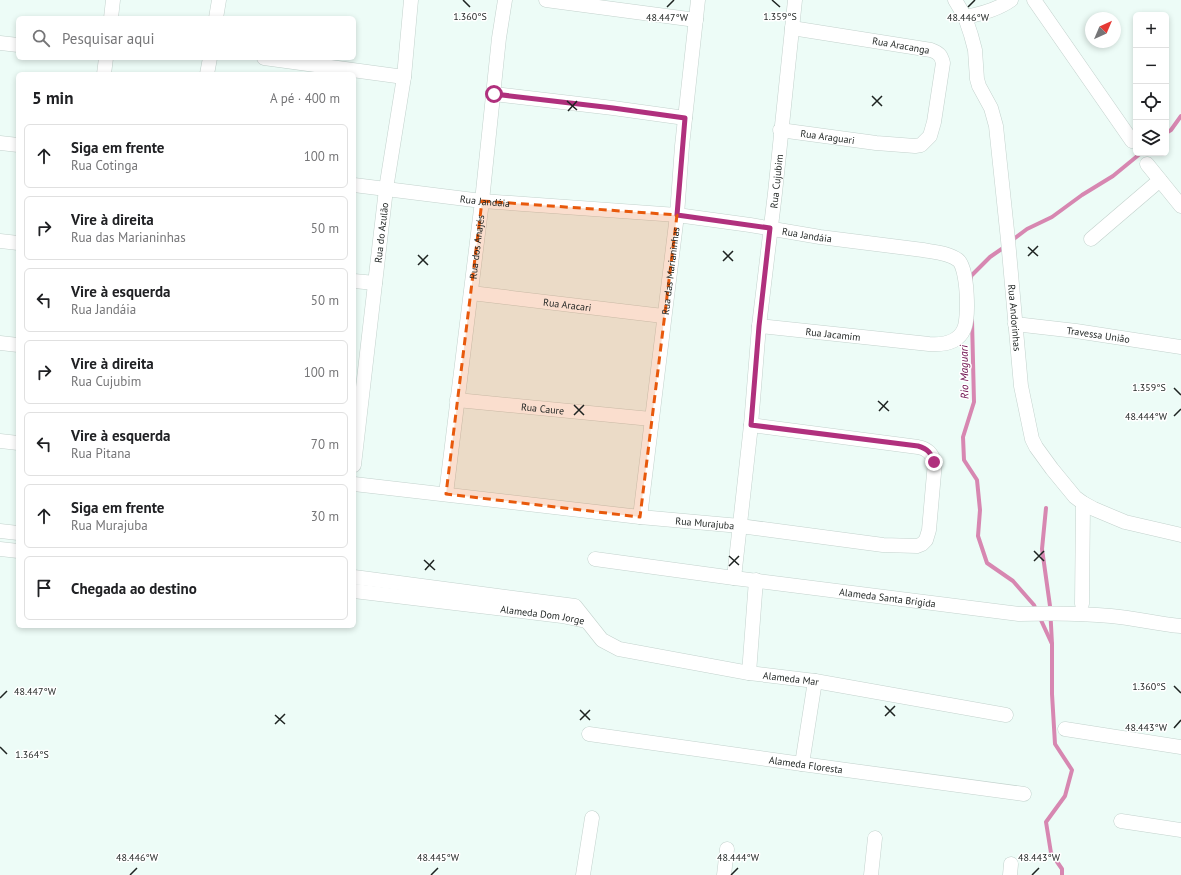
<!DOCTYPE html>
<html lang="pt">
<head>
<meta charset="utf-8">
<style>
	body { margin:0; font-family:"PT Sans",sans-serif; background:#f6f6f6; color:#202124 }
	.controls { position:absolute; right:12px; top:12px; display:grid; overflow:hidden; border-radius:6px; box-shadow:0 2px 6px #0003 }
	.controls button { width:36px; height:36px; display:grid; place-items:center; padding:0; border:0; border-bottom:1px solid #e0e0e0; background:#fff; color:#202124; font:20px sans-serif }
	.compass { position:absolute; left:1085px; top:12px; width:36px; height:36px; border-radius:50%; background:#fff; box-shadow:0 2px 6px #0003; rotate:44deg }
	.stop { position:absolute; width:12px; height:12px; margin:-9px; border:3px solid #b0307d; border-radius:50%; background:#fff }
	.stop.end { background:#b0307d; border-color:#fff; box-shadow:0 1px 4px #0008 }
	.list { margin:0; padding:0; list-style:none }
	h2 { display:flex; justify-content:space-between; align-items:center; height:52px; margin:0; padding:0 16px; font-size:17px }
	h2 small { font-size:13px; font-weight:400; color:#757577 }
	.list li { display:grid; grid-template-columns:26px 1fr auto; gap:12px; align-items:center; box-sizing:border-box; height:64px; margin:0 8px 8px; padding:0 8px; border:1px solid #e0e0e0; border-radius:6px }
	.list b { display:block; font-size:15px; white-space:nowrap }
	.list p { margin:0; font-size:13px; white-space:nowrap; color:#757577 }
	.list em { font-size:13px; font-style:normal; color:#757577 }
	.icon { flex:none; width:22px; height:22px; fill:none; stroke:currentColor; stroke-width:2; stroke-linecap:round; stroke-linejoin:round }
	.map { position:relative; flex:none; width:1181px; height:875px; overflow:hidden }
	.search { position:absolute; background:#fff; box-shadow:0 2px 6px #0003; left:16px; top:16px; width:340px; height:44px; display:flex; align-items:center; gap:10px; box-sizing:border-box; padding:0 14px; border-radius:6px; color:#757577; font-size:15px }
	.panel { position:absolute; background:#fff; box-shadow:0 2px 6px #0003; left:16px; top:72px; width:340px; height:556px; border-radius:6px }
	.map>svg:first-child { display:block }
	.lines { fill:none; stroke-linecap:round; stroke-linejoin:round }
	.stream { stroke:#d787b1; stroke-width:4 }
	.street-casing { stroke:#c3d2cd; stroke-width:15 }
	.street { stroke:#fff; stroke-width:14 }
	.route { stroke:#b0307d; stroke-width:5 }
	.marked { fill:#e8590c; fill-opacity:0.2; stroke:#e8590c; stroke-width:3; stroke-dasharray:8 5; stroke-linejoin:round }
	.ticks { fill:none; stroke:#1e2321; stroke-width:1.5 }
	.labels { text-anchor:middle; stroke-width:3; stroke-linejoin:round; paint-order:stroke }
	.street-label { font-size:10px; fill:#1e2321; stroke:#fff }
	.water-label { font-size:11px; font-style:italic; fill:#680646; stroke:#fff }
	.ticks-label { font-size:10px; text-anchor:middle; fill:#1e2321; stroke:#fff; stroke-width:3; stroke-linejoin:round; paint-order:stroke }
</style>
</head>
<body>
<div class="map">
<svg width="1181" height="875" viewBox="0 0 1181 875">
	<rect width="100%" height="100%" fill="#edfcf7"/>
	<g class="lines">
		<!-- stream -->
		<g class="stream">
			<polyline points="1166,133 1171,130 1181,116"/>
			<polyline points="1011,241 1027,229 1052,217 1082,195 1113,176 1141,153"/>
			<polyline points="971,281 971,276 990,257 1006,246"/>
			<polyline points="972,320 974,402 963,437 964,460 977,480 980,510 978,536 987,563 1013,581 1034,605 1052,644"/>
			<polyline points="1046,508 1042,549 1050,606 1052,644 1052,694 1055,744 1072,770 1065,796 1046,822 1051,853 1062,869 1062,875"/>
		</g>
		<defs>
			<g id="street">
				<polyline points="546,0 696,20"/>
				<path id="s1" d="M 955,0 L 965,17 L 971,35 L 975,50 L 977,79 L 979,86 L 991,108 L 996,126 L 1008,240 L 1021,386 L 1032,439 L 1036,447 L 1052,469 L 1075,497 L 1083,503 L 1094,509 L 1125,522 L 1181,535"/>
				<polyline points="1034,0 1132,141"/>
				<path d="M 965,17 C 981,14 997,10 1011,0"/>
				<polyline points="111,18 113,0"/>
				<polyline points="216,18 219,0"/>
				<polyline points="0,43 18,45"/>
				<polyline points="264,58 404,77"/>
				<polyline points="104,74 106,58"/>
				<polyline points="207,74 210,58"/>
				<polyline points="494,94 613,108 685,118"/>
				<path id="s2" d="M 780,130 L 876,143 L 915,146 L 921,145 L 930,136 L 934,122 L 943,63 C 941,55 939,53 931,50 L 792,28"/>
				<polyline points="0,143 18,145"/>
				<polyline points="1147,164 1181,206"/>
				<path id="s3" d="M 354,185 L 482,201 L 677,215 L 750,225 L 820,237 L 923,250 C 934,252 949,253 958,260 C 968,268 969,318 964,329 C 958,343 942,345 929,344 L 759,326"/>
				<polyline points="1091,239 1160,180"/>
				<polyline points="0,241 18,243"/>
				<polyline points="354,281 375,283"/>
				<path id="s4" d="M 471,293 L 663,316"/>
				<path id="s5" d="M 1015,324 L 1076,331 L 1181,347"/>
				<polyline points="0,343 18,345"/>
				<path id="s6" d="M 457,400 L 651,419"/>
				<polyline points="0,441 18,443"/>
				<path id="s7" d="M 354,465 L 386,189 L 404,77 L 411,0"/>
				<path id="s8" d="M 354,484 L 640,517 L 740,526 L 883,545 L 917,546 L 922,544 L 926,540 L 929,530 L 935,462 C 931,453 928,449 918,447 L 751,425"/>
				<path id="s9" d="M 446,494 L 482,201 L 499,38 L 505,0"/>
				<path id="s10" d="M 640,517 L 677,215 L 682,146 L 698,0"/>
				<polyline points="0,531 18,533"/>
				<polyline points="0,549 18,551"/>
				<path id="s11" d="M 595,559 L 734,578 L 1019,614 C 1050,613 1080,613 1111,616 C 1135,618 1157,624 1181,626"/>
				<path id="s12" d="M 354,577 L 575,606 L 602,640 L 619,649 L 749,673 L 815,681 L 1006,715"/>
				<path id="s13" d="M 734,578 L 751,425 L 759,326 L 775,193 L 795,0"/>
				<path id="s14" d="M 354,591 L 562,616 L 586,621"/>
				<polyline points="1082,604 1083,503"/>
				<polyline points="749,673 756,580"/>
				<polyline points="1065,729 1181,747"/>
				<path id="s15" d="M 589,734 L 802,764 L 1024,794"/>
				<polyline points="802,764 815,681"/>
				<polyline points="1121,821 1181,830"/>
				<polyline points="583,875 592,818"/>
				<polyline points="724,875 727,849"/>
				<polyline points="871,875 875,838"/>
				<polyline points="1010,875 1011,864"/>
			</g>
		</defs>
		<!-- street casing -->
		<use href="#street" class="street-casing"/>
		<!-- street -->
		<use href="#street" class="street"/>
	</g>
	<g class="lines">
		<!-- route -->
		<path class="route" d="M 494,94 L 613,108 L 685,118 L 677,215 L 770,228 L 759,326 L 751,425 L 918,446 C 928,449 931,453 934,462"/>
	</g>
	<!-- marked area -->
	<path class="marked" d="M 482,201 L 677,215 L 640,517 L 446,494 Z"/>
	<!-- ticks -->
	<path class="ticks" d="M 463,0 L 470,7M 772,0 L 780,7M 667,7 L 674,0M 968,7 L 975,0M 872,96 L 882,106M 567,101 L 577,110M 872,106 L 882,96M 568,111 L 577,101M 1028,247 L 1038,256M 723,251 L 733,261M 418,255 L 428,265M 1028,256 L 1038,246M 723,261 L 733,251M 418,265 L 428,255M 1174,388 L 1181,395M 878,401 L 889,411M 574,405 L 584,415M 879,411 L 888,401M 574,415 L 584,405M 1174,416 L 1181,409M 1034,551 L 1044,561M 729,556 L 739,565M 424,560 L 435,570M 1034,561 L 1044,551M 729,566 L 739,556M 425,570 L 434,560M 1174,686 L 1181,693M 0,698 L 7,691M 885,706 L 895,716M 580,710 L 590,720M 275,715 L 285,724M 885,716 L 895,706M 580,720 L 590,710M 275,724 L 285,714M 1174,728 L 1181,720M 0,747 L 7,754M 130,875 L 137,868M 431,875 L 438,868M 731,875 L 738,868M 1032,875 L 1039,868"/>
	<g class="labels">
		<!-- street labels -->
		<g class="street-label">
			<text transform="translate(901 45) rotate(10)" y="4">Rua Aracanga</text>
			<text dy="4" stroke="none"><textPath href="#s2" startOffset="48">Rua Araguari</textPath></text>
			<text dy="4" stroke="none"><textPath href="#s13" startOffset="399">Rua Cujubim</textPath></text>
			<text dy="4" stroke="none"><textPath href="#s3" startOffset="132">Rua Jandáia</textPath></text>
			<text dy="4" stroke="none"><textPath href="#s7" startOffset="234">Rua do Azulão</textPath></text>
			<text dy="4" stroke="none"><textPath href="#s3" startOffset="456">Rua Jandáia</textPath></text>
			<text dy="4" stroke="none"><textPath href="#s9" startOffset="249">Rua dos Anajés</textPath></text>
			<text dy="4" stroke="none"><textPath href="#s10" startOffset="248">Rua das Marianinhas</textPath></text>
			<text dy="4" stroke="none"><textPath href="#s4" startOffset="97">Rua Aracari</textPath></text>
			<text dy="4" stroke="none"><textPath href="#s1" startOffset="327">Rua Andorinhas</textPath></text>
			<text transform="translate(833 334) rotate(6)" y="4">Rua Jacamim</text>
			<text dy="4" stroke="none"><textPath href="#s5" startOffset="84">Travessa União</textPath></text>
			<text dy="4" stroke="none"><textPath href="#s6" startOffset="86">Rua Caure</textPath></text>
			<text dy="4" stroke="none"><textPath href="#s8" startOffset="353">Rua Murajuba</textPath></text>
			<text dy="4" stroke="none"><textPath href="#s11" startOffset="295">Alameda Santa Brígida</textPath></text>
			<text dy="4" stroke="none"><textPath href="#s14" startOffset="190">Alameda Dom Jorge</textPath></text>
			<text dy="4" stroke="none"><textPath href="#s12" startOffset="460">Alameda Mar</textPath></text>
			<text dy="4" stroke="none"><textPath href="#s15" startOffset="219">Alameda Floresta</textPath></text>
		</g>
		<!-- water labels -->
		<g class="water-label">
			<text transform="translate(964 372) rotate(-91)" y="4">Rio Maguari</text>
		</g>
	</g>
	<g class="ticks-label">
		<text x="470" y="20">1.360°S</text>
		<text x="780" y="20">1.359°S</text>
		<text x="667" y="21">48.447°W</text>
		<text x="968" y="21">48.446°W</text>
		<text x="1149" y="391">1.359°S</text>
		<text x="1146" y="420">48.444°W</text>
		<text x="1149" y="690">1.360°S</text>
		<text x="35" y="695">48.447°W</text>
		<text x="1146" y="731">48.443°W</text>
		<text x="32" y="758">1.364°S</text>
		<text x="137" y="861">48.446°W</text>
		<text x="438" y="861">48.445°W</text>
		<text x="738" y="861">48.444°W</text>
		<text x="1039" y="861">48.443°W</text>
	</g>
</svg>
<div class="controls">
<button>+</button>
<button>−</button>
<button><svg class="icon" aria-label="locate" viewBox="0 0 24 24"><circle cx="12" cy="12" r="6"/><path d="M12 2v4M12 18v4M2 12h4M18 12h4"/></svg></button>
<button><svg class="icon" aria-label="layers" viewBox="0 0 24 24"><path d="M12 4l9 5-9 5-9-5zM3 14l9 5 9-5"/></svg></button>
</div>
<svg class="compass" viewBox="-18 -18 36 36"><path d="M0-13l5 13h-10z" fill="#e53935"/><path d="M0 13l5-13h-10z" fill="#757577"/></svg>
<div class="stop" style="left:494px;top:94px"></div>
<div class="stop end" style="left:934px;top:462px"></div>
<div class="search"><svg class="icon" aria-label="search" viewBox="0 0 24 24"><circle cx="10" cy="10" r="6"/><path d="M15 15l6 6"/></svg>Pesquisar aqui</div>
<section class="panel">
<h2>5 min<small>A pé · 400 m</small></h2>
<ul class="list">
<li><svg class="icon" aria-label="ahead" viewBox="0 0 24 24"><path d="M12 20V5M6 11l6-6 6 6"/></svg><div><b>Siga em frente</b><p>Rua Cotinga</p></div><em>100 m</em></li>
<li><svg class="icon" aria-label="right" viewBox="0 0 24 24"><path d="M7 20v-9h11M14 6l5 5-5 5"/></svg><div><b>Vire à direita</b><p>Rua das Marianinhas</p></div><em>50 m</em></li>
<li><svg class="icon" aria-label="left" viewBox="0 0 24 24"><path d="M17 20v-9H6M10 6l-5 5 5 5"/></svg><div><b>Vire à esquerda</b><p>Rua Jandáia</p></div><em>50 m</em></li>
<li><svg class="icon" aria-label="right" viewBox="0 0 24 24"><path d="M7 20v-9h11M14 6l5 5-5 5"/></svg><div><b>Vire à direita</b><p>Rua Cujubim</p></div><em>100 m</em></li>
<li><svg class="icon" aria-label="left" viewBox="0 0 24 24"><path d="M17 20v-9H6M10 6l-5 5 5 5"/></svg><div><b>Vire à esquerda</b><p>Rua Pitana</p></div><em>70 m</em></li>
<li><svg class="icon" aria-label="ahead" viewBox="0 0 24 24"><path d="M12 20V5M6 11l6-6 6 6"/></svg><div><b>Siga em frente</b><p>Rua Murajuba</p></div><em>30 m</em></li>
<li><svg class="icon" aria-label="arrive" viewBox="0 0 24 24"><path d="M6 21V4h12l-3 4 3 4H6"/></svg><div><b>Chegada ao destino</b></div></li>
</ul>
</section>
</div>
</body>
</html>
